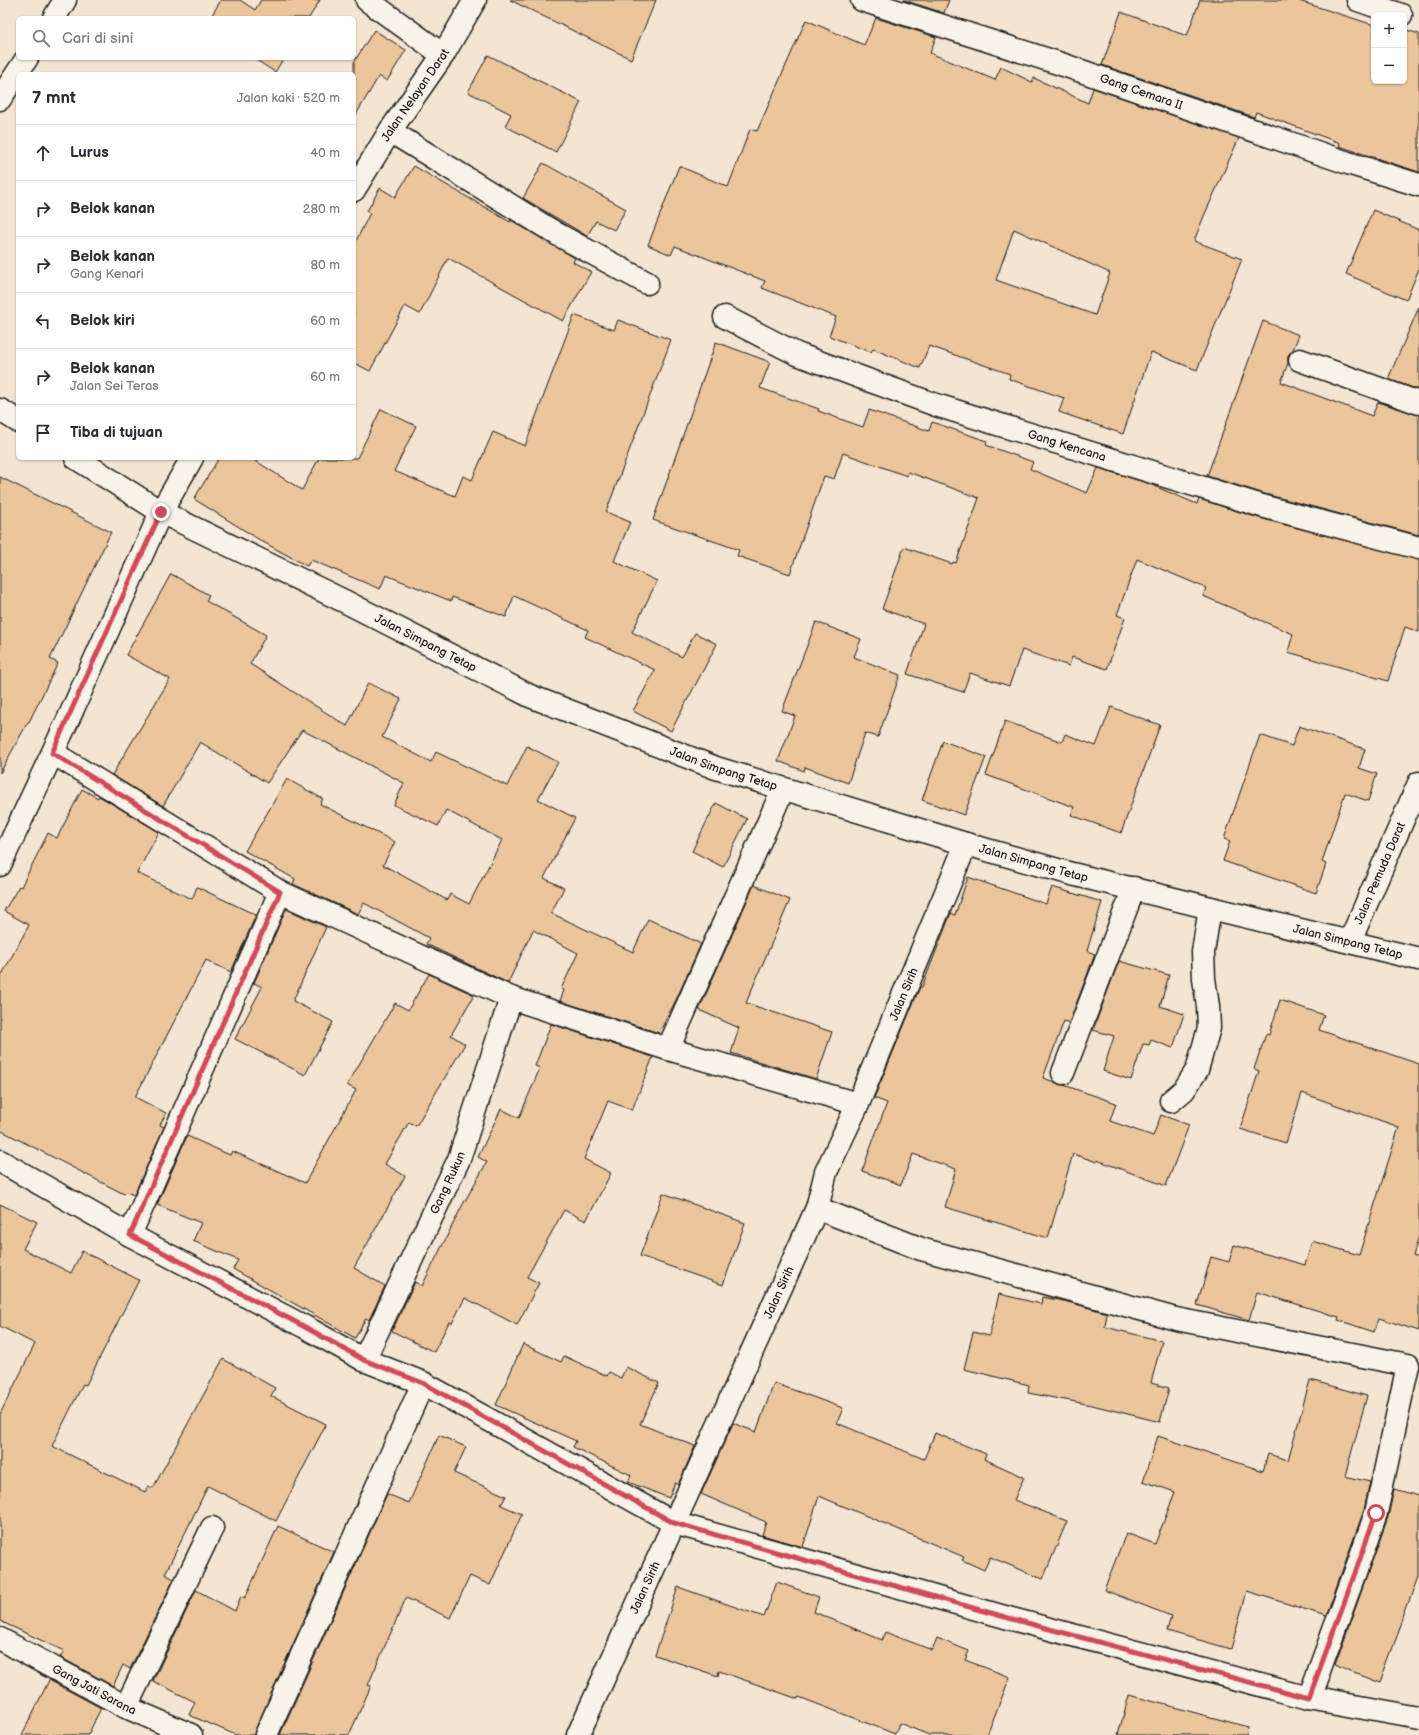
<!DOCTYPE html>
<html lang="id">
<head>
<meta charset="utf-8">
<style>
	body { margin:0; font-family:"Balsamiq Sans",sans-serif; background:#f2f2f3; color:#2b2b33 }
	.controls { position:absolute; right:12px; top:12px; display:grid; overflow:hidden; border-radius:6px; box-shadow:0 1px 3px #0004 }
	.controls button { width:36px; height:36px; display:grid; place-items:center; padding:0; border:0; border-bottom:1px solid #e1e1e2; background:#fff; color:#2b2b33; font:20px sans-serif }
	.stop { position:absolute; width:12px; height:12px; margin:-9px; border:3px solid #d1495b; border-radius:50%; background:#fff }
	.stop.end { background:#d1495b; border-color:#fff; box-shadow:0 1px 4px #0008 }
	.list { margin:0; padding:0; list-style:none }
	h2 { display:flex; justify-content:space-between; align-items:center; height:52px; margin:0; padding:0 16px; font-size:17px }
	h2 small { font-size:13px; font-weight:400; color:#7c7c81 }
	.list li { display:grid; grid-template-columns:26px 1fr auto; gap:12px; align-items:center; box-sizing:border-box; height:56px; padding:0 16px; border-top:1px solid #e1e1e2 }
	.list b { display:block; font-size:15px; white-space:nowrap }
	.list p { margin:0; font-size:13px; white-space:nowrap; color:#7c7c81 }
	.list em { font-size:13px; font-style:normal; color:#7c7c81 }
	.icon { flex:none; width:22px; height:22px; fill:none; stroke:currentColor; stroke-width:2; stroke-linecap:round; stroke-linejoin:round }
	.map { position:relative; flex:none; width:1419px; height:1735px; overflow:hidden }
	.search { position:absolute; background:#fff; box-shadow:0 1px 3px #0004; left:16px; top:16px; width:340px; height:44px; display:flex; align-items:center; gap:10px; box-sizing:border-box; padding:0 14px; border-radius:6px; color:#7c7c81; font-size:15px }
	.panel { position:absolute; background:#fff; box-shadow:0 1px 3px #0004; left:16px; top:72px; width:340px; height:388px; border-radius:6px }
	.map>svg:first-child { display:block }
	.building { fill:#ebc59b; stroke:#1c1c1c; fill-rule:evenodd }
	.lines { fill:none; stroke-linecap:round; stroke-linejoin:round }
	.street-casing { stroke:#1c1c1c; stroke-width:25 }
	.street { stroke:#f7f3e8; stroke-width:22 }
	.route { stroke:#d1495b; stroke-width:5 }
	.labels { text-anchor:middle; stroke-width:3; stroke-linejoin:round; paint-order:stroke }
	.street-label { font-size:12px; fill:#1c1c1c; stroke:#f7f3e8 }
</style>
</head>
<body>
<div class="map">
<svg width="1419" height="1735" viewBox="0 0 1419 1735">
	<rect width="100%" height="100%" fill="#f3e5d1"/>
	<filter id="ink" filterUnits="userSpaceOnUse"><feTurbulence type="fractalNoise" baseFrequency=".025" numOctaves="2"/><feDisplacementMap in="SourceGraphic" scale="8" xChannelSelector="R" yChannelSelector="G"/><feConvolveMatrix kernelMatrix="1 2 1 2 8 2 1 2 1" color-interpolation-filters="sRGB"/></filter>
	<g filter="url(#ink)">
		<!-- building -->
		<g class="building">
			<polygon points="221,0 240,0 255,10 261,0 320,0 309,18 210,18"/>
			<polygon points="510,0 656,0 631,59"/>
			<polygon points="903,0 949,0 944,13"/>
			<polygon points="1200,0 1296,0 1374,25 1374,81 1404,81 1404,29 1419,34 1419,172 1339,146 1340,143 1256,112 1254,117 1102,65 1121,12 1187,36"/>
			<path d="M 876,18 L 936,37 L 930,53 L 995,80 L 1001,67 L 1032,82 L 1034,78 L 1088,103 L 1093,88 L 1239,138 L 1204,216 L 1194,241 L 1242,259 L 1197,370 L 1151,352 L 1123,434 L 1059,412 L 1064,398 L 1009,379 L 1010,374 L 929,346 L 920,368 L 873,349 L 871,352 L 829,336 L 836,317 L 762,288 L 765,281 L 675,246 L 671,255 L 648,245 L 679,166 L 728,187 L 750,129 L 757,131 L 806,20 L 864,45 ZM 1014,229 L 1110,273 L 1095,315 L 996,280 Z"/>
			<polygon points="374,30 406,50 387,81 379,76 354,118 354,62"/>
			<polygon points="488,55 581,102 556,152 505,126 511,114 468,92"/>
			<polygon points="253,58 284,58 275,72"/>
			<polygon points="543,163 626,209 614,230 596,221 587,236 523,198"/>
			<polygon points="414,166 510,222 511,220 575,258 573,262 591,272 563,321 448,258 420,314 405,306 370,371 354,363 354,245 370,213 367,211 380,188 395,197"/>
			<polygon points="1373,210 1419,230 1419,269 1406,300 1346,274"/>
			<polygon points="1419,307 1419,390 1388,379"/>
			<polygon points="574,315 614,330 618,320 671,340 606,512 630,522 614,561 657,581 632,632 682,657 695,633 717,644 671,731 633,711 655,670 585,637 588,630 514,596 506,617 452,597 451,601 386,575 380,589 311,560 307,566 263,542 194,499 219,458 251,458 302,490 319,458 357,458 381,409 416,426 394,471 455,496 463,476 472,480 493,432 525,446"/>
			<polygon points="1263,321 1299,335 1293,350 1288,355 1288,363 1281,382 1372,416 1378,402 1419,415 1419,535 1265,494 1207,476"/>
			<polygon points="716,342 770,362 760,388 819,409 818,411 863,427 869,410 929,431 932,422 987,441 986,445 1033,462 1030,469 1087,493 1098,468 1147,483 1197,504 1199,499 1259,518 1419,560 1419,632 1405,627 1388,681 1288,652 1293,634 1203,596 1206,588 1137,559 1117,615 1125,618 1107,669 1072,657 1069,666 1022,650 1009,686 970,673 963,692 907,674 924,624 882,609 904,547 952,564 953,562 956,563 979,498 908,472 907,476 843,453 834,479 824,476 790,574 737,556 739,550 653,520"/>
			<polygon points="0,477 111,532 50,659 58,663 29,722 28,722 0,773"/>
			<polygon points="171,574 209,595 206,601 266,635 250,664 347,726 368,683 401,699 382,737 431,762 436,752 507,786 527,746 558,762 538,799 575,818 544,878 564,888 551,913 633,952 648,919 701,944 676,1000 659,1033 560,1001 564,990 561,989 578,953 533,930 508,983 426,944 429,938 364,903 358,914 293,884 295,879 245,851 287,779 323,799 320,804 395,842 383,865 447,900 450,894 469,904 502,840 446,810 438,826 394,805 404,783 302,730 267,783 200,742 163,806 112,775 170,679 126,655"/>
			<polygon points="816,622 861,639 854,657 900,675 878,737 865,733 848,783 805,767 804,771 778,761 795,716 782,711"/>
			<polygon points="1111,707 1160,725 1121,833 1071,815 1074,807 986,775 1005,721 1062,742 1065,734 1096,746"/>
			<polygon points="1299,726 1365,749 1359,768 1377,774 1368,801 1345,793 1322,862 1326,864 1316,893 1223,861 1230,841 1224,839 1260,735 1292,746"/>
			<polygon points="943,741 986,757 964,815 922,800"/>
			<polygon points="82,789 98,798 99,796 159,832 137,873 192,899 197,887 256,915 231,972 206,960 135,1097 166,1113 160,1125 164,1127 134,1195 126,1192 124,1194 0,1130 0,978 29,925 4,911 19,886 21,887 48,833 57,838"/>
			<polygon points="716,803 747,819 723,867 692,851"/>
			<polygon points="968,877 1046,904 1052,887 1102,902 1087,951 1095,954 1069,1023 1064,1021 1043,1078 1116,1103 1110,1121 1153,1136 1161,1115 1189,1125 1166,1186 1097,1160 1097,1162 1073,1154 1048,1238 945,1207 956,1169 913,1154 901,1185 862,1171 887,1103 874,1098 920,987 922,987 951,913 955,915"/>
			<polygon points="754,885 790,900 746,1003 832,1032 816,1079 731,1053 739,1028 699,1010"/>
			<polygon points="286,909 326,927 293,1001 333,1022 305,1075 235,1039 262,987 254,983"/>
			<polygon points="1119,961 1169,975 1160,1006 1184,1014 1173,1048 1151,1040 1149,1045 1143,1044 1131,1080 1103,1071 1114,1036 1093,1030"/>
			<polygon points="429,974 474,995 451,1035 465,1044 416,1126 409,1122 385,1164 405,1176 354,1268 385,1286 369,1320 366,1318 355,1338 233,1269 238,1260 193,1241 201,1223 157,1205 187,1136 230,1155 232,1151 305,1183 356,1090 347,1085 395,1003 408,1010"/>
			<polygon points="1280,1000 1324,1015 1319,1030 1419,1064 1419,1236 1413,1256 1419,1258 1419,1331 1379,1318 1374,1332 1338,1320 1339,1317 1257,1292 1249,1320 1197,1305 1211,1257 1229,1262 1234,1245 1305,1265 1312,1241 1359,1255 1399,1127 1302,1093 1286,1143 1240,1129 1259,1071 1254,1069 1266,1034 1269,1035"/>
			<polygon points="551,1024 653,1057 632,1110 608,1101 584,1159 611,1173 586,1221 564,1210 527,1277 539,1283 517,1325 465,1298 452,1323 449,1322 434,1352 392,1331 415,1282 422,1286 462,1206 487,1162 478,1157 501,1109 519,1118 540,1068 535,1066"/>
			<polygon points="663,1193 745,1223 723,1285 640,1256"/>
			<polygon points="0,1204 37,1222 23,1249 71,1273 82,1251 139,1280 86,1385 83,1384 52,1446 145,1492 148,1486 153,1488 223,1359 275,1388 271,1396 326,1424 276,1521 208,1486 165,1574 174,1579 130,1669 123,1665 113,1686 60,1657 64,1651 0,1621 0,1414 35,1344 0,1326"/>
			<polygon points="999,1294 1041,1304 1042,1297 1069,1302 1107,1313 1105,1327 1162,1341 1151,1383 1169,1388 1160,1422 1092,1405 1028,1393 1029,1385 964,1369 973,1332 989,1336"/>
			<polygon points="523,1344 561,1362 564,1356 607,1376 609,1372 621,1378 626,1367 659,1383 640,1424 695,1446 678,1485 675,1483 669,1498 628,1482 631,1475 573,1447 576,1441 496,1405"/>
			<polygon points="1310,1380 1367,1396 1345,1476 1370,1482 1364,1510 1326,1616 1247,1591 1231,1649 1167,1631 1171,1616 1104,1590 1126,1533 1155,1544 1175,1492 1143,1481 1158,1436 1263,1471 1268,1454 1288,1460"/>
			<polygon points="774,1383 843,1408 837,1423 924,1459 935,1433 986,1454 984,1459 1024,1477 1014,1500 1067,1521 1043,1579 990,1557 984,1570 962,1560 964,1557 819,1496 803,1547 762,1535 766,1522 701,1494 733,1423 756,1432"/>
			<polygon points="439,1435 466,1447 454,1473 506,1496 501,1505 522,1514 490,1585 470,1576 450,1618 406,1598 368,1685 371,1686 349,1735 280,1735 387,1494 409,1503"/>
			<polygon points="1394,1489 1419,1496 1419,1577 1380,1682 1335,1665 1388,1517"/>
			<polygon points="278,1526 334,1552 255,1730 254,1735 236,1735 189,1715 195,1702 153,1681 196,1590 235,1611 241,1596 245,1598"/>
			<polygon points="777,1582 819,1597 814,1612 882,1640 885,1632 932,1650 937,1638 969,1651 965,1660 1010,1677 987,1735 929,1735 899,1723 895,1734 799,1697 798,1699 719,1671 718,1676 655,1655 678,1587 764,1617"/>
			<polygon points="49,1680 101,1708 88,1735 22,1735"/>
			<polygon points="1129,1695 1248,1727 1247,1735 1118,1735"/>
		</g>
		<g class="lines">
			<defs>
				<g id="street">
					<polyline points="367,0 443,55"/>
					<path id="s1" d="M 862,0 L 1058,63 L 1348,163 L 1419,185"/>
					<polyline points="1358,0 1401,15"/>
					<polyline points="54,18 65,0"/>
					<polyline points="0,99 27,58"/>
					<polyline points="390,131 557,234 647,283"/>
					<path id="s2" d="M 354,190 L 390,131 L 443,55 L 475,0"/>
					<path id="s3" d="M 725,317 L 797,354 L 936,405 L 1262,506 L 1419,548"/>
					<polyline points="1300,360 1419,403"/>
					<polyline points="0,410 18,421"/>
					<path id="s4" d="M 76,458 L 161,512 L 346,602 L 530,696 L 716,768 L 966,844 L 1072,874 L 1419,959"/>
					<polyline points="53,753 280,892 511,998 668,1049 858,1104"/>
					<polyline points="0,865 67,722 161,512 192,458"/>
					<path id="s5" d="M 1350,941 L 1419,783"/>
					<polyline points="668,1049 783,789"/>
					<polyline points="1063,1073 1134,888"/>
					<polyline points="1171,1101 1184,1090 1197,1070 1209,1028 1208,1006 1204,979 1203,952 1210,908"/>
					<polyline points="0,1161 130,1235 305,1327 364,1360 423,1383 674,1523 1012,1619 1309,1698 1419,1718"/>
					<polyline points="817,1208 921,1249 1176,1319 1408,1365 1376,1513 1355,1573 1309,1698"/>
					<polyline points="130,1235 280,892"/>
					<path id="s6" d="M 364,1360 L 459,1159 L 511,998"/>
					<path id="s7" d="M 0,1639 L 126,1707 L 191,1735"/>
					<polyline points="126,1707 212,1528"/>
					<polyline points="266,1735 423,1383"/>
					<path id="s8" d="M 578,1735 L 817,1208 L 826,1172 L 858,1104 L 966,844"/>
				</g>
			</defs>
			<!-- street casing -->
			<use href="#street" class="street-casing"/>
			<!-- street -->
			<use href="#street" class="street"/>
		</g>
	</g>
	<g class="lines" filter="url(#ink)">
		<!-- route -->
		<polyline class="route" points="161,512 52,753 280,892 130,1235 305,1327 364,1360 423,1383 674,1523 1012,1619 1309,1698 1355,1573 1376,1513"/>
	</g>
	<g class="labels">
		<!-- street labels -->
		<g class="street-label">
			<text dy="4" stroke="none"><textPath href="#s1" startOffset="294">Gang Cemara II</textPath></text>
			<text dy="4" stroke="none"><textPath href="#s2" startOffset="113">Jalan Nelayan Darat</textPath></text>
			<text dy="4" stroke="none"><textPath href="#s3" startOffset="366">Gang Kencana</textPath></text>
			<text dy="4" stroke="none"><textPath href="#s4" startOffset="396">Jalan Simpang Tetap</textPath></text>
			<text dy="4" stroke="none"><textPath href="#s4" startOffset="720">Jalan Simpang Tetap</textPath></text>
			<text dy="4" stroke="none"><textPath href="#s4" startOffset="1044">Jalan Simpang Tetap</textPath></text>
			<text dy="4" stroke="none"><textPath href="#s5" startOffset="74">Jalan Pemuda Darat</textPath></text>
			<text dy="4" stroke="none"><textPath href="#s4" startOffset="1368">Jalan Simpang Tetap</textPath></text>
			<text dy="4" stroke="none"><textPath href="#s8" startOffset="810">Jalan Sirih</textPath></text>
			<text dy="4" stroke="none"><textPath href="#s6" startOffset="196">Gang Rukun</textPath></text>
			<text dy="4" stroke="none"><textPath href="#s8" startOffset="486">Jalan Sirih</textPath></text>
			<text dy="4" stroke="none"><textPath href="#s8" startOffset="162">Jalan Sirih</textPath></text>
			<text dy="4" stroke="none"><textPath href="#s7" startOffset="107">Gang Jati Sarana</textPath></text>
		</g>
	</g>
</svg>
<div class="controls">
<button>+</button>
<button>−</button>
</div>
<div class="stop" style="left:1376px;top:1513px"></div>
<div class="stop end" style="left:161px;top:512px"></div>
<div class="search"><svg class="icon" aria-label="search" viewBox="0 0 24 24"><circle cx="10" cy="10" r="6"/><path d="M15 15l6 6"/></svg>Cari di sini</div>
<section class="panel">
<h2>7 mnt<small>Jalan kaki · 520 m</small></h2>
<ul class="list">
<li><svg class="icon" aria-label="ahead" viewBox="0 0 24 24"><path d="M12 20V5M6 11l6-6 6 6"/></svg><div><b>Lurus</b></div><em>40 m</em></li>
<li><svg class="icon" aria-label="right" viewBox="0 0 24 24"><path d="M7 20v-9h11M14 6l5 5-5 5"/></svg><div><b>Belok kanan</b></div><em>280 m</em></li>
<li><svg class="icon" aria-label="right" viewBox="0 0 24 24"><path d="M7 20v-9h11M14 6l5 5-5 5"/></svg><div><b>Belok kanan</b><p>Gang Kenari</p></div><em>80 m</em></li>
<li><svg class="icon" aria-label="left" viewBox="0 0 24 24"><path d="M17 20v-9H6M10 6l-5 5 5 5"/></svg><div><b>Belok kiri</b></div><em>60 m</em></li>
<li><svg class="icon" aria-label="right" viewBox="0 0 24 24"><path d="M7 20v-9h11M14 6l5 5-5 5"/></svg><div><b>Belok kanan</b><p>Jalan Sei Teras</p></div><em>60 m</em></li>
<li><svg class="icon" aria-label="arrive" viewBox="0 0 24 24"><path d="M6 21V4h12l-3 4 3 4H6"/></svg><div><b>Tiba di tujuan</b></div></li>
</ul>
</section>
</div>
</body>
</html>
